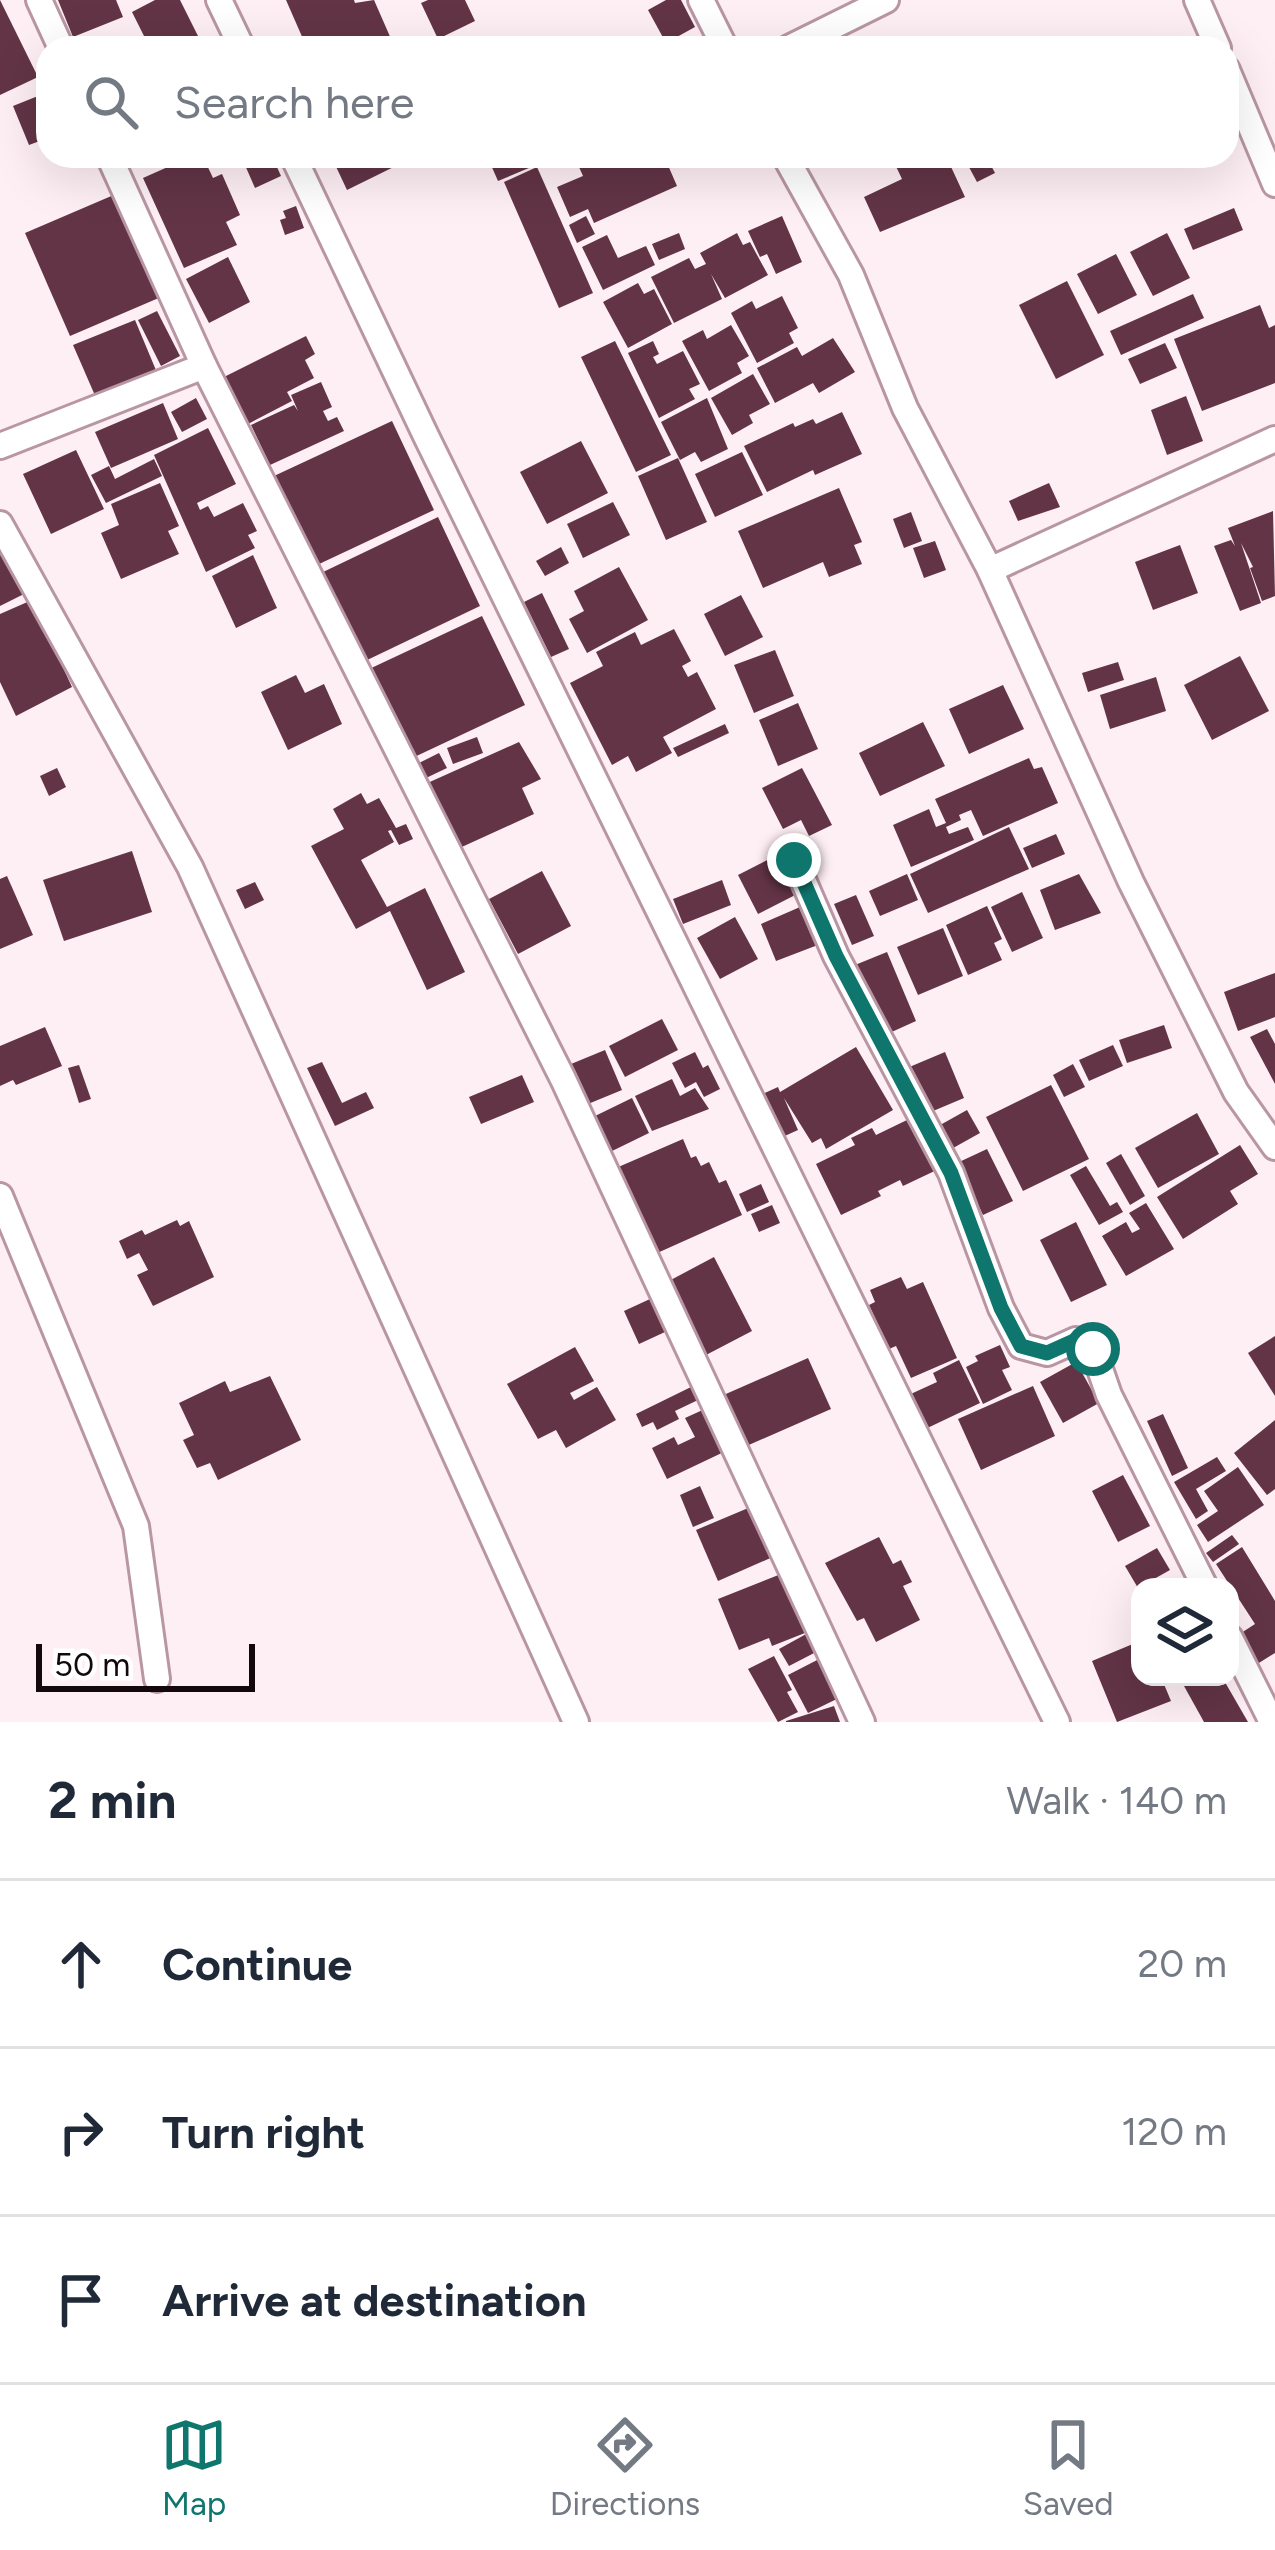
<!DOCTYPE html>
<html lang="en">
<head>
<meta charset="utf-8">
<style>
	body { margin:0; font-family:Figtree,sans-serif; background:#f2f2f3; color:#1f2937 }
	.controls { position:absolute; right:36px; bottom:36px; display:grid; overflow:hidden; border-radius:24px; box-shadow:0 12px 48px #0002 }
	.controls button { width:108px; height:108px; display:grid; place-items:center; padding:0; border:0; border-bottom:3px solid #e0e1e3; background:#fff; color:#1f2937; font:60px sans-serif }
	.scale { position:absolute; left:36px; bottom:30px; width:219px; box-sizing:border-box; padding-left:12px; border:6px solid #13080c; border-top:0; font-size:33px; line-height:42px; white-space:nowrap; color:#13080c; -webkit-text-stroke:9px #fff; paint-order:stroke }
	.stop { position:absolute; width:36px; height:36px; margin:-27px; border:9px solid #0f766e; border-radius:50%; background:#fff }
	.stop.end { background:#0f766e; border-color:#fff; box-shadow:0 3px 12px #0008 }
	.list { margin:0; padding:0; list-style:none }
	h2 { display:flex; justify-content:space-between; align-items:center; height:156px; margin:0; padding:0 48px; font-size:51px }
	h2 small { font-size:39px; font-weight:400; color:#747a83 }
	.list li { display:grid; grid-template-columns:78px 1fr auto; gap:36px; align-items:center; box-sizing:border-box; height:168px; padding:0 48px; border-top:3px solid #e0e1e3 }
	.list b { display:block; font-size:45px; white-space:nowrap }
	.list em { font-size:39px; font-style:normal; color:#747a83 }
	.icon { flex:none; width:66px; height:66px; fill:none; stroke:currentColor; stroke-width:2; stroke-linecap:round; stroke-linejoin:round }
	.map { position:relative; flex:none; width:1275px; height:1722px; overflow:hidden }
	.search { position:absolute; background:#fff; box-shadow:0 12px 48px #0002; left:36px; right:36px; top:36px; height:132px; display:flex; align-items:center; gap:30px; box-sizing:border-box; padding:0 42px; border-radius:36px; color:#747a83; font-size:45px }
	.sheet { height:660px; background:#fff }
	nav { display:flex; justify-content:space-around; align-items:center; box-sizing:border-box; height:168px; border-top:3px solid #e0e1e3; background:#fff; font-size:33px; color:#747a83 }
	nav a { display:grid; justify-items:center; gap:6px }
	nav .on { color:#0f766e }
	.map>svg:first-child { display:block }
	.building { fill:#623446 }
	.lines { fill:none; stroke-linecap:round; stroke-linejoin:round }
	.minor-casing { stroke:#b996a3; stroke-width:30 }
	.minor { stroke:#fff; stroke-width:24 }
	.route { stroke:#0f766e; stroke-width:15 }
</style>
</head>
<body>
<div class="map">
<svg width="1275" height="1722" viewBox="0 0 1275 1722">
	<rect width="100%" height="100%" fill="#feeff4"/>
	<!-- building -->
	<g class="building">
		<polygon points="0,0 38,77 0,95"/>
		<polygon points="58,0 116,0 123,17 73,37"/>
		<polygon points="155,0 180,0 204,48 150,48 132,12"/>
		<polygon points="286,0 354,0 355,3 374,0 395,48 307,48"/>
		<polygon points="428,0 465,0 475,21 438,39 421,3"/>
		<polygon points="666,0 681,0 695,27 666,43 648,10"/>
		<polygon points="48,92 48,138 29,145 13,106"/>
		<polygon points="241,156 272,156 281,176 255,188"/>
		<polygon points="331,156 416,156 347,190"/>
		<polygon points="487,156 532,156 536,165 498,181"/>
		<polygon points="574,156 664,156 677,186 594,223 588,209 570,217 557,187 583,176"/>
		<polygon points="891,156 946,156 965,197 880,232 864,197 902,179"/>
		<polygon points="963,156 986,156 995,173 977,182"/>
		<polygon points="188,158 192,167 205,161 213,178 222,174 240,215 226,222 237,245 184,268 143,178"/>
		<polygon points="537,167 593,293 559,308 504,182"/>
		<polygon points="116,194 161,297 70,336 25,233"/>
		<polygon points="296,206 304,228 285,235 280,220 286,218 283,211"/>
		<polygon points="1234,208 1243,230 1193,250 1184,229"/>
		<polygon points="586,216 595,234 577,243 569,225"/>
		<polygon points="782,216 802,262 776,274 767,254 760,257 748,231"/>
		<polygon points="679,233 685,249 659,260 652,244"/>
		<polygon points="737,233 743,245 750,242 768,275 725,298 711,274 722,299 674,323 651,277 689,258 695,269 706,264 700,253"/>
		<polygon points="1167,233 1190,278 1153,296 1130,252"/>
		<polygon points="607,235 618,258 646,246 655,265 603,290 582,247"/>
		<polygon points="1116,254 1137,295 1098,314 1077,274"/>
		<polygon points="228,257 250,302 209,323 186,279"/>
		<polygon points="1067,281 1104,355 1056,379 1019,305"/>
		<polygon points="638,283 644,294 654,289 672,324 628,348 603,302"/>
		<polygon points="1193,294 1204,318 1121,355 1110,331"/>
		<polygon points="782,296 798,328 789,333 794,343 757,363 731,313 752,301 756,309"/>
		<polygon points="1260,305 1269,328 1275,325 1275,383 1202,411 1174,339"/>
		<polygon points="157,311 180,356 161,366 138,320"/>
		<polygon points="135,320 158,375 97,400 73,345"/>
		<polygon points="731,325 749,356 737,363 742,373 709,391 682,341 703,330 707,339"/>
		<polygon points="306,336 315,354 305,360 314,378 287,392 292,401 248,424 224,377"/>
		<polygon points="833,338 855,372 819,393 813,383 775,403 757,368 797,347 802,356"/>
		<polygon points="615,341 671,455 636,472 581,357"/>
		<polygon points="653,341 659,354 653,357 657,364 683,351 700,384 689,389 695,399 659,418 628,353"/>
		<polygon points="1165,343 1177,368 1140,384 1128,359"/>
		<polygon points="753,374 770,404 749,415 753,423 732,435 711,398"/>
		<polygon points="321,382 332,407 323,411 328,421 337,417 344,431 270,465 251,425 294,405 298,411 291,395"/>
		<polygon points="1186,396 1203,441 1167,455 1151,410"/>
		<polygon points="196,398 207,419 182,432 171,412"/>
		<polygon points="707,398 728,449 701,462 695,452 680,460 661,422"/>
		<polygon points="163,403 178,439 111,468 95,432"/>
		<polygon points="842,412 862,454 815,475 813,470 767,492 744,446 793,423 795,427 813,419 816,424"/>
		<polygon points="392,421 434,510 317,565 274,476"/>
		<polygon points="208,428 236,484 197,503 200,510 208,506 214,517 243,503 257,531 248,535 255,548 206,572 154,455"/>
		<polygon points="581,441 608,493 547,524 520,472"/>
		<polygon points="76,450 104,509 51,534 23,474"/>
		<polygon points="742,452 763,495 715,517 695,474"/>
		<polygon points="678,458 707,522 666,540 638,476"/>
		<polygon points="154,459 162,476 106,503 91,475 109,466 115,479"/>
		<polygon points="160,483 179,526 168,531 179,554 121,579 101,533 119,525 111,504"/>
		<polygon points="1049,483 1060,507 1018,521 1009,501"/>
		<polygon points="839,488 862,542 854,545 862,564 829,577 823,562 763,588 738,531"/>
		<polygon points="613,502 630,535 583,558 567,524"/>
		<polygon points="1273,511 1275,596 1262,601 1250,568 1253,567 1241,543 1261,603 1240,611 1214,546 1231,540 1235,546 1228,528"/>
		<polygon points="911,512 922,541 904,548 893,519"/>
		<polygon points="438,517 480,606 363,662 321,573"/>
		<polygon points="0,540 30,591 0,606"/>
		<polygon points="935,541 946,570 924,578 913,548"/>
		<polygon points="1180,545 1198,593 1153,610 1135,562"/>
		<polygon points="561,547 569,563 545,576 536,561"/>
		<polygon points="253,555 277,608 236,628 212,576"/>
		<polygon points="619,567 648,620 587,653 569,619 584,611 574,591"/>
		<polygon points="542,593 569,649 551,657 524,602"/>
		<polygon points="741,595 763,637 725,656 704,614"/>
		<polygon points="32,600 72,687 16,716 0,682 0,614"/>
		<polygon points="482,616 525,705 408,760 365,671"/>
		<polygon points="674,629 691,661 682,666 688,677 697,672 716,709 663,737 672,753 636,772 628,756 612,765 570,683 603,666 596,652 635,632 641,645"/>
		<polygon points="775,650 794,696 754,713 734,665"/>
		<polygon points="1240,656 1269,711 1212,740 1184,685"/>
		<polygon points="1118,662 1124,680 1088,692 1082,673"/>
		<polygon points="296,675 305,693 324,684 342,724 288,750 261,692"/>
		<polygon points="1156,677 1166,711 1110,729 1100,695"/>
		<polygon points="1003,685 1024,729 969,754 949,709"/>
		<polygon points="798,703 818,749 778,766 759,720"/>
		<polygon points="923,722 945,766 880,796 859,753"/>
		<polygon points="725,724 729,733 678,757 673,748"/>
		<polygon points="477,737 483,753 453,764 447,748"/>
		<polygon points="519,742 541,779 522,788 534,814 453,851 423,785"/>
		<polygon points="439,753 447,768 426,778 419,763"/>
		<polygon points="1029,758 1034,769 1042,767 1058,803 983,836 971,810 959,815 961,820 946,827 949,834 968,827 974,840 911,867 893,825 929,809 936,827 946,823 935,799"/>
		<polygon points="57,768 66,787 49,796 40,776"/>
		<polygon points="802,768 832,825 809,836 801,820 783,829 762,788"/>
		<polygon points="361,793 367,804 379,798 396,828 406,824 413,839 399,845 391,830 388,831 394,842 361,860 387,907 425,888 465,972 427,990 390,911 356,929 311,846 344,829 333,809"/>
		<polygon points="1009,827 1029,869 928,913 910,874"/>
		<polygon points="1056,834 1065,854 1032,868 1023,848"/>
		<polygon points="132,851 152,912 64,941 43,880"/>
		<polygon points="783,852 803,891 758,914 738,875"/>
		<polygon points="542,871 571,926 518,954 489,899"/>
		<polygon points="907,874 918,900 880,916 869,891"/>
		<polygon points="1079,874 1101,913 1055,930 1040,890"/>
		<polygon points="7,876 33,935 0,949 0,879"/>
		<polygon points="722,880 731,905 683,924 673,899"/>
		<polygon points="255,882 264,900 245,909 236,890"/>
		<polygon points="1022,892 1043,938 1012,952 991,907"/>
		<polygon points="856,895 874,936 852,945 834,904"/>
		<polygon points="807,904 823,943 776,961 761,924"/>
		<polygon points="987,906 1002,939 994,943 1002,960 968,975 946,925"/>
		<polygon points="735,917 758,959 720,979 697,938"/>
		<polygon points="943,928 963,976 918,995 897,947"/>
		<polygon points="887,952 916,1021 885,1035 855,965"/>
		<polygon points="1275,973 1275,1017 1238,1031 1224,992"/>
		<polygon points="662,1019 678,1050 625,1077 609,1046"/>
		<polygon points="1164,1025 1172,1048 1127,1063 1119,1040"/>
		<polygon points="45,1027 62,1066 16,1085 13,1080 0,1086 0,1046"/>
		<polygon points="1267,1029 1275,1044 1275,1084 1250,1037"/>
		<polygon points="1113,1045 1123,1066 1089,1081 1079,1060"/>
		<polygon points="856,1047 893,1110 826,1149 821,1138 812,1143 784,1098 798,1130 778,1139 758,1096 778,1087 780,1092"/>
		<polygon points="605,1050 622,1090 588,1104 571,1064"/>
		<polygon points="695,1052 703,1068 708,1065 720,1089 704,1097 696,1082 685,1088 672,1063"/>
		<polygon points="945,1052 964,1098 926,1114 907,1068"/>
		<polygon points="322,1062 342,1103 366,1092 374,1108 335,1126 307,1068"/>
		<polygon points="1073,1064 1085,1087 1064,1097 1053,1075"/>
		<polygon points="79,1065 91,1099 79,1103 68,1068"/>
		<polygon points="522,1075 534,1102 481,1124 469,1097"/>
		<polygon points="672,1079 680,1096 695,1088 709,1109 652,1131 635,1096"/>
		<polygon points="1051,1085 1089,1159 1023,1191 986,1117"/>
		<polygon points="632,1098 649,1133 608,1153 591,1118"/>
		<polygon points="967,1110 980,1133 946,1152 933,1129"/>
		<polygon points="1197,1113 1219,1154 1158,1188 1135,1148"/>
		<polygon points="907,1120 918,1142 929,1137 943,1167 903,1186 900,1180 878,1191 881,1196 841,1215 816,1164 855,1145 851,1138 872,1128 876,1135"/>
		<polygon points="683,1139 691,1158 696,1156 701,1166 709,1162 719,1183 726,1180 742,1215 655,1254 616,1168"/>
		<polygon points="1240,1145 1258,1174 1230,1191 1238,1204 1183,1239 1157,1197"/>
		<polygon points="987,1149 1013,1201 983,1215 957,1163"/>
		<polygon points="1121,1154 1145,1196 1130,1205 1106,1163"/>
		<polygon points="1086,1166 1110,1206 1117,1202 1123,1212 1099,1225 1070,1175"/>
		<polygon points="761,1184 769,1202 747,1212 739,1194"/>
		<polygon points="1146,1203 1174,1249 1126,1276 1102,1236 1126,1222 1132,1233 1140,1229 1129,1213"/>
		<polygon points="772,1205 780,1223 759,1232 751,1214"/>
		<polygon points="177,1220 180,1226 189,1221 214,1277 153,1306 137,1275 148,1270 139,1253 127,1259 119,1241 142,1230 145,1235"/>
		<polygon points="1076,1222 1107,1285 1071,1302 1040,1240"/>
		<polygon points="714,1257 752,1331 706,1355 667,1282"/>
		<polygon points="901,1277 907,1289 923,1282 957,1358 911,1378 896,1346 889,1349 869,1305 875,1302 870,1290"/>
		<polygon points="650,1299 665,1332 639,1344 624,1311"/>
		<polygon points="1275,1336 1275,1396 1248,1353"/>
		<polygon points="1000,1345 1010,1367 1002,1370 1012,1390 983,1404 966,1367 978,1361 975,1356"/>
		<polygon points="575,1347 594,1381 570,1393 574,1400 597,1387 616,1420 566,1448 556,1430 538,1439 507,1384"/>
		<polygon points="808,1358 831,1409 742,1448 719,1397"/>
		<polygon points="959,1360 980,1403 919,1432 902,1398 937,1382 933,1373"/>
		<polygon points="1076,1362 1099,1403 1063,1423 1040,1382"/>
		<polygon points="270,1376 301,1440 218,1480 210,1463 197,1468 183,1440 194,1435 179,1403 225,1381 230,1392"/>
		<polygon points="1033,1386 1055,1436 981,1470 958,1419"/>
		<polygon points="691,1387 698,1400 675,1411 679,1419 657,1430 653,1422 642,1427 636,1414"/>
		<polygon points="707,1408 728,1450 667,1479 652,1448 674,1437 678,1445 695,1437 685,1418"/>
		<polygon points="1163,1414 1188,1468 1172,1476 1147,1421"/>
		<polygon points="1275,1420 1275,1489 1267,1495 1234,1453"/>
		<polygon points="1217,1457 1226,1471 1196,1489 1208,1511 1196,1519 1174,1482"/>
		<polygon points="1238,1467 1264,1505 1208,1542 1197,1525 1218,1511 1204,1491"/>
		<polygon points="1123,1475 1150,1526 1118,1542 1092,1491"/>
		<polygon points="700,1486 714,1518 693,1527 680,1495"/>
		<polygon points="753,1506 775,1556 718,1581 696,1530"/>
		<polygon points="1232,1535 1239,1544 1213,1562 1206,1553"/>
		<polygon points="879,1537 893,1564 901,1560 912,1582 903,1586 920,1620 876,1642 864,1618 857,1621 825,1563"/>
		<polygon points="1242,1547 1275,1601 1275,1653 1254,1666 1235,1637 1255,1624 1216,1564"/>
		<polygon points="1157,1548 1170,1570 1138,1588 1125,1566"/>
		<polygon points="786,1572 810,1631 772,1646 769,1638 739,1650 718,1599"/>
		<polygon points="808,1633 818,1651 789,1666 779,1649"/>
		<polygon points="1140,1641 1140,1677 1161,1677 1171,1701 1117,1722 1092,1661"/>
		<polygon points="774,1656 792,1690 787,1692 798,1712 778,1722 748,1669"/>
		<polygon points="823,1657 843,1696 808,1713 788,1675"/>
		<polygon points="1200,1677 1222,1677 1248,1722 1204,1722 1184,1686"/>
		<polygon points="834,1706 840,1722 786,1722 786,1721"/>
	</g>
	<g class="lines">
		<defs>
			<g id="minor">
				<polyline points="39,0 61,48"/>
				<polyline points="219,0 242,48"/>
				<polyline points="701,0 725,48"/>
				<polyline points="1197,0 1218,48"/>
				<polyline points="789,48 886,0"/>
				<polyline points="1227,70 1275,184"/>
				<polyline points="109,156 204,366 563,1079 862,1722"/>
				<polyline points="293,156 426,436 1057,1722"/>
				<polyline points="785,156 851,275 905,408 990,570 1131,882 1236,1092 1275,1147"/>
				<polyline points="0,446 204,366"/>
				<polyline points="0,524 190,867 576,1722"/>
				<polyline points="990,570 1275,439"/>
				<polyline points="794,859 836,956 951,1173 1001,1308 1021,1346 1047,1353 1076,1340 1093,1349 1109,1395 1205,1587"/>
				<polyline points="0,1196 136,1526 157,1679"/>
				<polyline points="1230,1638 1272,1722"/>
			</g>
		</defs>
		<!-- minor casing -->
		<use href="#minor" class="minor-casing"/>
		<!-- minor -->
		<use href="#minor" class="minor"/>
	</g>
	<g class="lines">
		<!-- route -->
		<polyline class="route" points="794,860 836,956 951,1173 1001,1308 1021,1346 1047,1353 1076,1340 1093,1349"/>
	</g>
</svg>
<div class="controls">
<button><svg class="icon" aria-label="layers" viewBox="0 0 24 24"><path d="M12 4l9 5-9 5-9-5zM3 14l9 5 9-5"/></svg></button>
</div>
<div class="scale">50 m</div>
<div class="stop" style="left:1093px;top:1349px"></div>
<div class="stop end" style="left:794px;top:860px"></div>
<div class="search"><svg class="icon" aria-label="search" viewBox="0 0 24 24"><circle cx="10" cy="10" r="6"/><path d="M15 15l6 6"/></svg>Search here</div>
</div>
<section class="sheet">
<h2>2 min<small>Walk · 140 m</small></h2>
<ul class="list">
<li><svg class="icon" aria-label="ahead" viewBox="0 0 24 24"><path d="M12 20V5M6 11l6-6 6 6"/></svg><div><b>Continue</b></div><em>20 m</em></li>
<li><svg class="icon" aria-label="right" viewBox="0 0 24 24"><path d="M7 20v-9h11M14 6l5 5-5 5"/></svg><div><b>Turn right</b></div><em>120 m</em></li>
<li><svg class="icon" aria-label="arrive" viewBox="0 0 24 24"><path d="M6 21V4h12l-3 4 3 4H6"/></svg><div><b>Arrive at destination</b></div></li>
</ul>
</section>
<nav>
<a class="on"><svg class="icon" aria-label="map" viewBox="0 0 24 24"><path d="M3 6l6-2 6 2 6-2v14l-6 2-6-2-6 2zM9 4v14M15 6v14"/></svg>Map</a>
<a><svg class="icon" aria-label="directions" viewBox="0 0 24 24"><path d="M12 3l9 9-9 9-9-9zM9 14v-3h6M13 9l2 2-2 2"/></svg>Directions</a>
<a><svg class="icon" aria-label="saved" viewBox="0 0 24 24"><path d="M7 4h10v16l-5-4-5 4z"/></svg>Saved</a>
</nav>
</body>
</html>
